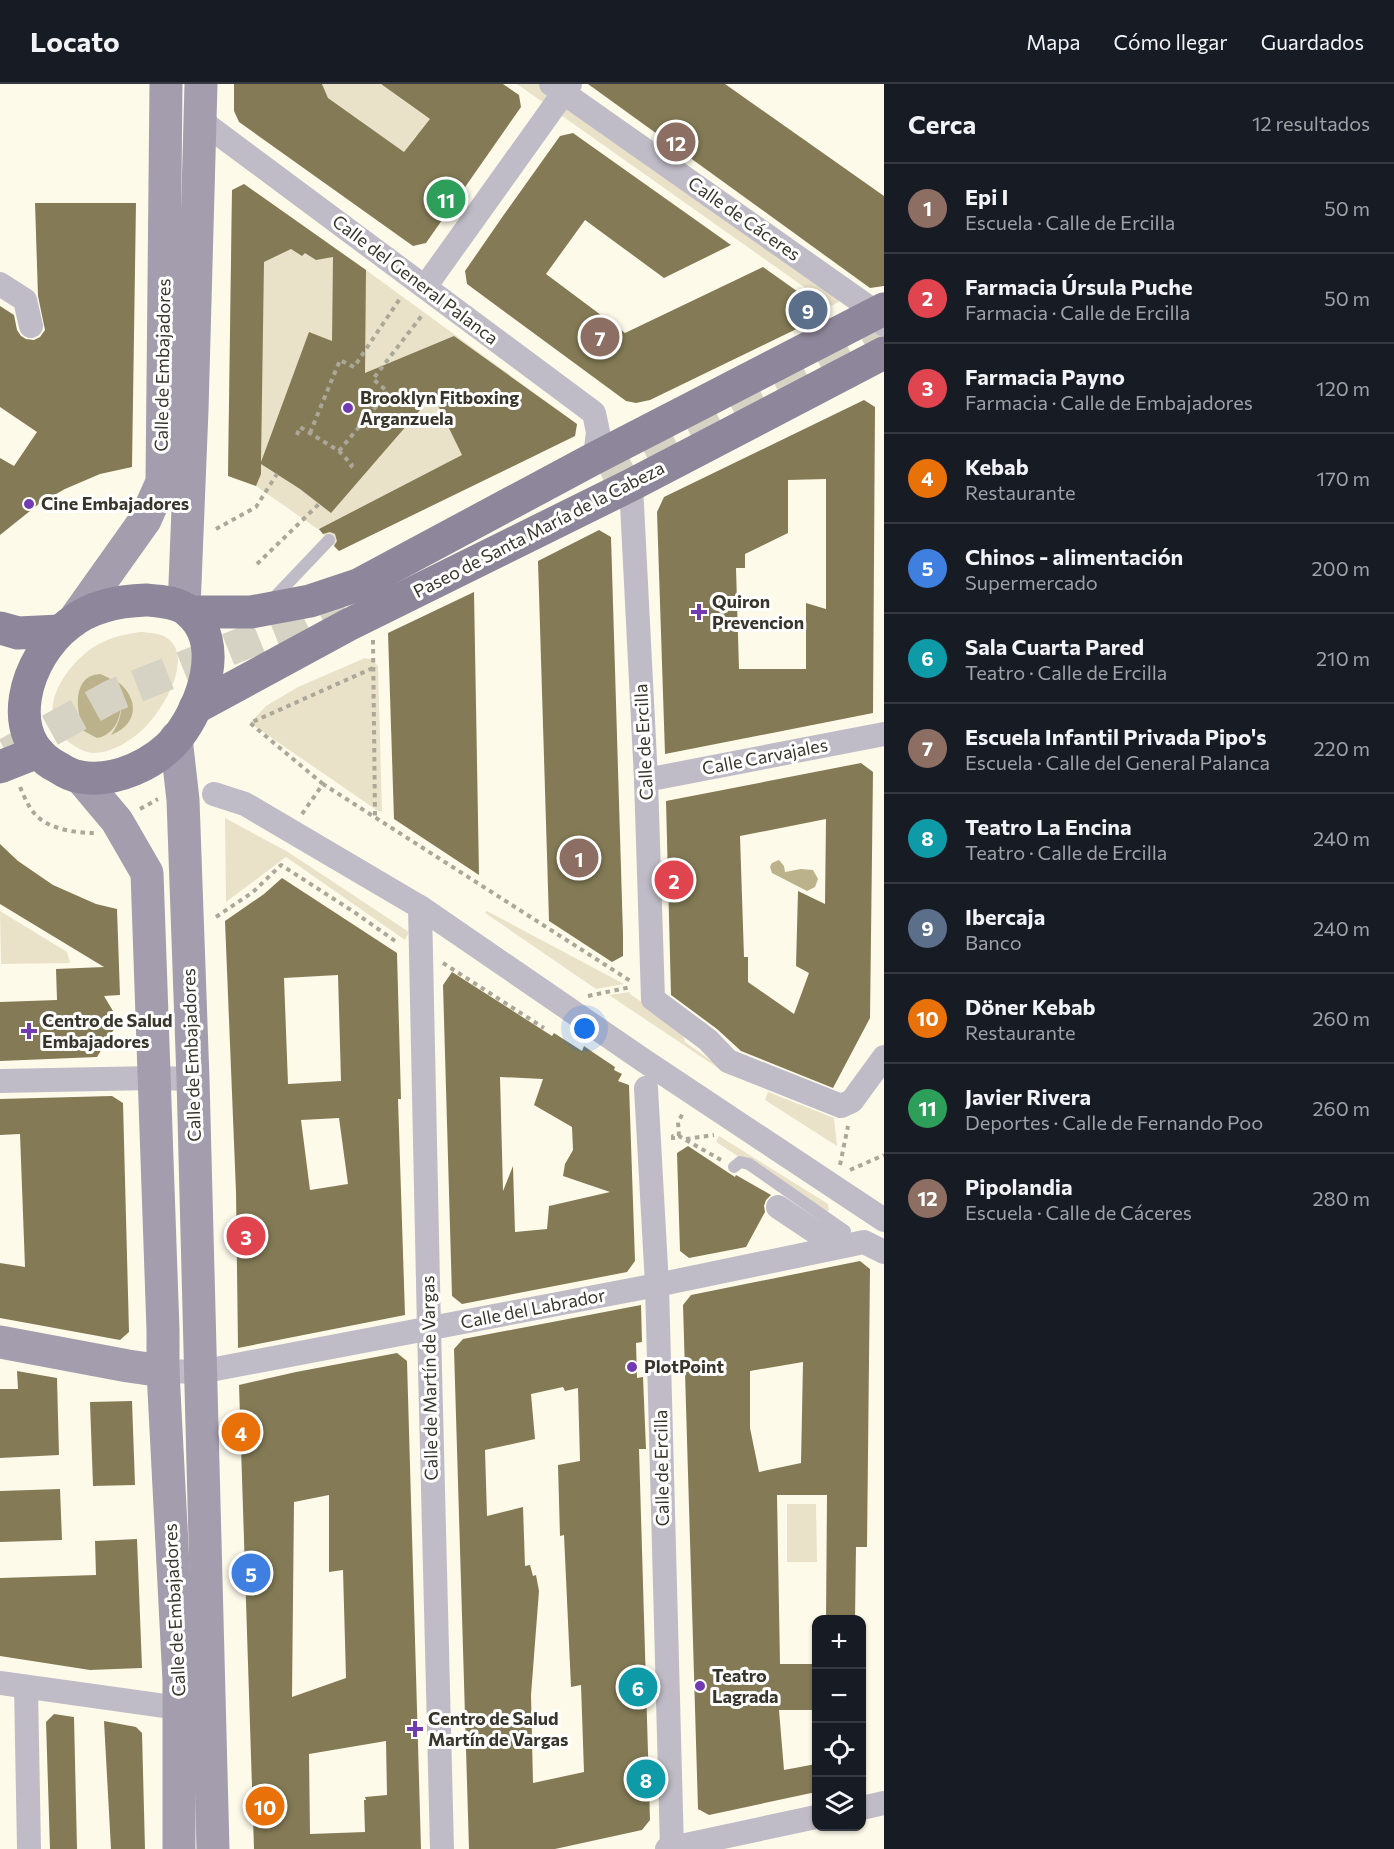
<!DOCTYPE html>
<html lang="es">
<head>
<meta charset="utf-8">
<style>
	body { margin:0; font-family:Commissioner,sans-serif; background:#20242c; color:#f1f3f6 }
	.controls { position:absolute; right:18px; bottom:18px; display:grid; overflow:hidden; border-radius:12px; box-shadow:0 2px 4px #0004 }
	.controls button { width:54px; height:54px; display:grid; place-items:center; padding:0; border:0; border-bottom:2px solid #363941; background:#171b24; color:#f1f3f6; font:30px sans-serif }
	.you { position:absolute; left:585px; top:945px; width:21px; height:21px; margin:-15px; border:4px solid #fff; border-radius:50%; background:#1a73e8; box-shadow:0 0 0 9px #1a73e833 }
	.badge { display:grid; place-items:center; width:39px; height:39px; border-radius:50%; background:#2563eb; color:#fff; font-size:20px; font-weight:700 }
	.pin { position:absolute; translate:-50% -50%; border:3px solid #fff; box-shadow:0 2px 6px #0006 }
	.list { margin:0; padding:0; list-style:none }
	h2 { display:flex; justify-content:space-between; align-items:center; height:78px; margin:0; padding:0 24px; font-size:26px }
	h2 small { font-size:20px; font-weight:400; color:#9ea1a6 }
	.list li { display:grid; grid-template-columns:39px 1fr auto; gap:18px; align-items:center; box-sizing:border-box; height:90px; padding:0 24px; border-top:2px solid #363941 }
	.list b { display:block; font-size:22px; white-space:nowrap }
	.list p { margin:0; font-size:20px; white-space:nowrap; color:#9ea1a6 }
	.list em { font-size:20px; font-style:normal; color:#9ea1a6 }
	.icon { flex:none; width:33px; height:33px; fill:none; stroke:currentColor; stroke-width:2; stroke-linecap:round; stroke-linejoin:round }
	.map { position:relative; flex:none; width:884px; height:1765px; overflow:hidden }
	header { display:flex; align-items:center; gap:36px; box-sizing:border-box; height:84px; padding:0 30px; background:#171b24; border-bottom:2px solid #363941 }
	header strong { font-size:28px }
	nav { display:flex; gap:33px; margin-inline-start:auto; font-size:21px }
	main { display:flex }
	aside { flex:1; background:#171b24 }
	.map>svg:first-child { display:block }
	.green { fill:#e9e2c8 }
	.water { fill:#bbb18a }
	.building { fill:#847b56; fill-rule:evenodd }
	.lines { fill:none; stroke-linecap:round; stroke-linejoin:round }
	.primary-tunnel { stroke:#d6d3c4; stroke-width:33; stroke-dasharray:33 16; stroke-linecap:butt }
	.path { stroke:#aba89a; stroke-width:4; stroke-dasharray:4.5 4.5; stroke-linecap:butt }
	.lane { stroke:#c0bcc7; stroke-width:12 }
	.street { stroke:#c0bcc7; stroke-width:24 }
	.secondary { stroke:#a39dad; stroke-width:33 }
	.primary { stroke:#8e879b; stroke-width:33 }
	.poi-dot { fill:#733bb1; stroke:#fff; stroke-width:2 }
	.labels { text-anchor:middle; stroke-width:6; stroke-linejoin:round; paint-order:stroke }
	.street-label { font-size:18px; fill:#38352b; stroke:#fff }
	.poi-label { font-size:18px; font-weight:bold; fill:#38352b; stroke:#fff; text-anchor:start }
</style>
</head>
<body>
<header>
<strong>Locato</strong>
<nav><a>Mapa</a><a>Cómo llegar</a><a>Guardados</a></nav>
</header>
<main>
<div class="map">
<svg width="884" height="1765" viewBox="0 0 884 1765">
	<rect width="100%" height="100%" fill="#fefaea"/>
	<!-- green -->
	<g class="green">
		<polygon points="322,0 381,0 425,32 436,35 422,56 416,52 404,68 328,14"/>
		<polygon points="517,0 571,0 861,207 831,222"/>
		<polygon points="244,100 366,186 577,340 575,352 339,467 319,446 256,402 228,392 232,106"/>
		<path d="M 141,548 C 150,549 160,549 167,554 C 197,575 158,634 139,649 C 125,660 110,669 93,669 C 83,668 73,662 65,655 C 33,626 69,577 97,561 C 111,553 125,550 141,548 Z"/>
		<polygon points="365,574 371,575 378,582 382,727 378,727 250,639 266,622 298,603"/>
		<polygon points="225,734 288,768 409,848 405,856 286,773 226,818"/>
		<polygon points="0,827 67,868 70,879 1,880"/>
		<polygon points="487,827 624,900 596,905 485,829"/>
		<polygon points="630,908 630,910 682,946 685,958 734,993 724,988 609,911"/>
		<polygon points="768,1008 834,1034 837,1062 765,1016"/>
		<polygon points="719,1052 828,1120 829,1126 826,1129 716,1058"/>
		<polygon points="787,1420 816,1420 817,1478 787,1478"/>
	</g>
	<!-- water -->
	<g class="water">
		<path d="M 100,590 C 105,592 110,594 113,597 C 128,615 121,650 97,654 L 84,647 C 76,628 71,592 100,590 Z"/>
		<path d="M 112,594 C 138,609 142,639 111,651 C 125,632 124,613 112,594 Z"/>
		<polygon points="779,776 784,782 785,788 801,785 813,786 818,795 815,803 807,807 772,789 770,783 772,779"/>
	</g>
	<!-- building -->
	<g class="building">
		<polygon points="234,0 322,0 328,14 404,68 430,35 381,0 503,0 519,11 521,23 426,159 413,162 239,38 234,27"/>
		<polygon points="588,0 725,0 884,112 884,202 870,204"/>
		<polygon points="573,49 731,161 664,194 585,136 546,190 625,249 763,183 818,222 817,235 650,316 636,319 626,317 467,200 465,187 503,132 560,52"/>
		<path d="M 244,100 L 366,186 L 365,289 L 454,252 L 577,340 L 575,352 L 339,467 L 334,462 L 337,457 L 335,450 L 330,448 L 323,450 L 319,445 L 462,371 L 433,311 L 331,429 L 300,405 L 261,380 L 261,390 L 256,402 L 228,392 L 232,106 ZM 291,165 L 302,172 L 305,169 L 316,176 L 333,173 L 332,257 L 309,248 L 261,378 L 264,178 Z"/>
		<polygon points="35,119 136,119 132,383 100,390 65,405 40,419 0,451 0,374 14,382 37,348 0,323 0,222 14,231 17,246 21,252 26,255 34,256 40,253 45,246 38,212"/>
		<path d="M 864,316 L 875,323 L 873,629 L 665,670 L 657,428 L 664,413 ZM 826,395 L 826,525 L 806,519 L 806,585 L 739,585 L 736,484 L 745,484 L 745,470 L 788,449 L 788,396 Z"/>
		<polygon points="599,446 611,453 623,851 623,872 612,878 549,837 538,477"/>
		<polygon points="474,508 479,791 394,735 388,549"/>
		<path d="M 861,679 L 873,688 L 870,934 L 833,1004 L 741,967 L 717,945 L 671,911 L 666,717 ZM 826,735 L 825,820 L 798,807 L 796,882 L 809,889 L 794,930 L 748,898 L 748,873 L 744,873 L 740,752 Z"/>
		<polygon points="0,760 18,777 53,801 96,820 117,825 120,911 104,912 119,937 97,973 0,977 0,918 57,916 56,885 104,883 0,820"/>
		<path d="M 282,794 L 397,869 L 401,1015 L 398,1015 L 405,1231 L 238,1264 L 236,1108 L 225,837 L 264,810 ZM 338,891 L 341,997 L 288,1000 L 284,894 ZM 339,1034 L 348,1100 L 310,1106 L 301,1036 Z"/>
		<path d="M 452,888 L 552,952 L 554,949 L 582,967 L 584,962 L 594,969 L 615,983 L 614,986 L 622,990 L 618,997 L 629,1001 L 635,1177 L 627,1188 L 462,1220 L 452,1212 L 443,901 ZM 500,993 L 543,995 L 534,1021 L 572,1043 L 573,1066 L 565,1080 L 563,1092 L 610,1108 L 549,1122 L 547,1145 L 515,1148 L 513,1082 L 503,1107 Z"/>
		<polygon points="112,1012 123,1019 129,1248 120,1256 0,1234 0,1179 25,1183 20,1050 0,1051 0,1015"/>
		<polygon points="688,1062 735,1093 736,1091 771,1111 766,1116 764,1122 765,1128 746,1163 689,1174 680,1167 677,1069"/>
		<path d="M 860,1177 L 870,1185 L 867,1463 L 856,1463 L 855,1536 L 826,1536 L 827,1411 L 777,1411 L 780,1580 L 816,1580 L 816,1626 L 779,1626 L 784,1686 L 816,1680 L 816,1708 L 709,1731 L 698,1725 L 683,1221 L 691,1211 ZM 803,1278 L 801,1379 L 759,1388 L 750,1344 L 750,1287 Z"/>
		<path d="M 641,1221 L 642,1258 L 636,1259 L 637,1294 L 643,1293 L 646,1365 L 639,1365 L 650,1736 L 642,1746 L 555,1765 L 469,1765 L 454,1265 L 463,1255 ZM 563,1303 L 565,1307 L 578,1304 L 580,1377 L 558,1381 L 560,1452 L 564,1451 L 571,1603 L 581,1601 L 584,1688 L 533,1699 L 531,1611 L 539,1507 L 536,1491 L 533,1492 L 530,1481 L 525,1482 L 523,1423 L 487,1432 L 485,1366 L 535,1355 L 531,1310 Z"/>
		<path d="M 397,1269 L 407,1277 L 421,1765 L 254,1765 L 239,1301 L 296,1288 ZM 329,1411 L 329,1488 L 343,1486 L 346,1594 L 292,1613 L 294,1418 ZM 386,1657 L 387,1711 L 365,1713 L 366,1716 L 364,1716 L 365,1748 L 310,1750 L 309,1670 Z"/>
		<polygon points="17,1287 57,1294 59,1371 0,1374 0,1305 18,1305"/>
		<polygon points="132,1317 135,1401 93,1402 90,1318"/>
		<polygon points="60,1405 62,1456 0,1458 0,1407"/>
		<polygon points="137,1455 142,1584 90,1586 0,1572 0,1494 96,1491 95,1457"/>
		<polygon points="54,1630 74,1633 77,1765 50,1765 46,1638"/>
		<polygon points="104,1637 136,1643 142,1649 145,1765 111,1765"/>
	</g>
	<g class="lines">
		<!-- primary-tunnel -->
		<g class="primary-tunnel">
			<polyline points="600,389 884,249"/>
			<polyline points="7,670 112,612 290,541 341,516"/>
		</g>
		<!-- path -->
		<g class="path">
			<polyline points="310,349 340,276 354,283 401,213"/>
			<polyline points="297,351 300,343 339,367 352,381 348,386"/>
			<polyline points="339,367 388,308 373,295 423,230"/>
			<polyline points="216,445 256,423 277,390"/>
			<polyline points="257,480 319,420"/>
			<polyline points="373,556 375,732"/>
			<polyline points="323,700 250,639 373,584"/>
			<path d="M 20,703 C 24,712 28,722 34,729 C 47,745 75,749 94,749"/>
			<polyline points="140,725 158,715"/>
			<polyline points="302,730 323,700 632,898"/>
			<polyline points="216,833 253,808 281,781 354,828 398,859"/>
			<polyline points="443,879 544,944"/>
			<polyline points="588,912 631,903"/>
			<polyline points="679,1052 678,1038 683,1029"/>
			<polyline points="686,1055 714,1051"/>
			<polyline points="673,1056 673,1052 679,1052 721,1076"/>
			<polyline points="840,1081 848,1042"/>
			<polyline points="850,1086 884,1071"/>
		</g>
		<!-- lane -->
		<g class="lane">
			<polyline points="271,517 329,456"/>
			<polyline points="734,1083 740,1078 749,1080 845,1147"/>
		</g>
		<!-- street -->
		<g class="street">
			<polyline points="551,0 877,229 883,240"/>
			<polyline points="200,36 594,329 598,348 595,374"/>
			<polyline points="0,200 25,216 31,242"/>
			<polyline points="425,203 570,0"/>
			<polyline points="631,401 646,696 653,915 708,956 728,977 841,1022 852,1017 884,973"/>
			<polyline points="646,696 884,650"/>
			<polyline points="214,710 245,720 420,823 643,976 884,1136"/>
			<polyline points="420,823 429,1245 442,1765"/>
			<polyline points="0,997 153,994 193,995"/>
			<polyline points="646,1004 657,1201 672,1765"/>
			<polyline points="778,1123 817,1149 838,1151"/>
			<polyline points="163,1287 200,1288 657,1201 864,1158 884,1168"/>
			<polyline points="0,1599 179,1624 191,1632"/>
			<polyline points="26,1603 29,1765"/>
			<polyline points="862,1724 884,1719"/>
			<polyline points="667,1765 816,1733"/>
		</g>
		<!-- secondary -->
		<g class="secondary">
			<polyline points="184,524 192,326 201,0"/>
			<polyline points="74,536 145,436 162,398 166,0"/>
			<polyline points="176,654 183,716 193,995 213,1765"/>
			<polyline points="80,693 117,737 147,789 163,1246 163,1287 179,1597 179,1765"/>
			<polyline points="0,1258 128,1282 163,1287"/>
		</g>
		<!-- primary -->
		<g class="primary">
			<path d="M 146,516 C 159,517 179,518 189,528 C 226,559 202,622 178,653 C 156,680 115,699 80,693 C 74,692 65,688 59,684 C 0,655 25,573 69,540 C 91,522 118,517 146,516 Z"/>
			<polyline points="190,528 251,528 310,517 358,501 595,374 884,225"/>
			<polyline points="0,544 18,549 60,547"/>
			<polyline points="195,624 348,541 631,401 884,269"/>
			<polyline points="0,683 38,668"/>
		</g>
	</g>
	<!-- markers -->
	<g class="poi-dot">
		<circle cx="348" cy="324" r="6"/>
		<circle cx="29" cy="420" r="6"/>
		<path d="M696 519h6v6h6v6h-6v6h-6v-6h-6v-6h6z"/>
		<path d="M26 938h6v6h6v6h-6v6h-6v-6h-6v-6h6z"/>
		<circle cx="632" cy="1283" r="6"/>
		<circle cx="700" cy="1602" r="6"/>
		<path d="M412 1636h6v6h6v6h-6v6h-6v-6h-6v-6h6z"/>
	</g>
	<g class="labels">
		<!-- street labels -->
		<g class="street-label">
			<text transform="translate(744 135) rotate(35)" y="6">Calle de Cáceres</text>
			<text transform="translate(415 196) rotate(37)" y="6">Calle del General Palanca</text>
			<text transform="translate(163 281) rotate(-89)" y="6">Calle de Embajadores</text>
			<text transform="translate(539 446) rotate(-27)" y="6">Paseo de Santa María de la Cabeza</text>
			<text transform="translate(644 658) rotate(-93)" y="6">Calle de Ercilla</text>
			<text transform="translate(765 673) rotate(-11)" y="6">Calle Carvajales</text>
			<text transform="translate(192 971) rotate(-92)" y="6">Calle de Embajadores</text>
			<text transform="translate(533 1225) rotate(-11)" y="6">Calle del Labrador</text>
			<text transform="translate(430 1294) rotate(-91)" y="6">Calle de Martín de Vargas</text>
			<text transform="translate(662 1384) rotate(-91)" y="6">Calle de Ercilla</text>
			<text transform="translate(175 1526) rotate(-93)" y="6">Calle de Embajadores</text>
		</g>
		<!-- poi labels -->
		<g class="poi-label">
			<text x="360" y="320">Brooklyn Fitboxing<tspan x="360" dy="21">Arganzuela</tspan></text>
			<text x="41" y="426">Cine Embajadores</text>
			<text x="712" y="524">Quiron<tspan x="712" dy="21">Prevencion</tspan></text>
			<text x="42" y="943">Centro de Salud<tspan x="42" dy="21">Embajadores</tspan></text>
			<text x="644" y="1289">PlotPoint</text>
			<text x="712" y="1598">Teatro<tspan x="712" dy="21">Lagrada</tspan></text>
			<text x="428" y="1641">Centro de Salud<tspan x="428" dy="21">Martín de Vargas</tspan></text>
		</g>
	</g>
</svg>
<div class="controls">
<button>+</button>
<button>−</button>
<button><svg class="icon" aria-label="locate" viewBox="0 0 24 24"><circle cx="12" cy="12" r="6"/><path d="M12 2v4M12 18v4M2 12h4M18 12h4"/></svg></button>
<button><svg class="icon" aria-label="layers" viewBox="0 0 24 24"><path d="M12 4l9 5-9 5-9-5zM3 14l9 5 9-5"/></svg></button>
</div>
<div class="you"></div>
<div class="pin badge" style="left:579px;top:774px;background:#8d6e63">1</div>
<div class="pin badge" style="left:674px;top:796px;background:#e0444e">2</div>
<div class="pin badge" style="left:246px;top:1152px;background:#e0444e">3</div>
<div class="pin badge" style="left:241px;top:1348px;background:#e8710a">4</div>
<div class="pin badge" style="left:251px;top:1489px;background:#3f7fe0">5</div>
<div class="pin badge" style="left:638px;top:1603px;background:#0f9aa8">6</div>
<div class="pin badge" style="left:600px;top:253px;background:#8d6e63">7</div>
<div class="pin badge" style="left:646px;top:1695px;background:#0f9aa8">8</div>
<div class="pin badge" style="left:808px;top:226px;background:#5c6f8a">9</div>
<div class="pin badge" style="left:265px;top:1722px;background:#e8710a">10</div>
<div class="pin badge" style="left:446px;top:115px;background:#2e9e5b">11</div>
<div class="pin badge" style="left:676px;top:58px;background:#8d6e63">12</div>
</div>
<aside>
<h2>Cerca<small>12 resultados</small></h2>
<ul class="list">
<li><span class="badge" style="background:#8d6e63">1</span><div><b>Epi I</b><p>Escuela · Calle de Ercilla</p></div><em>50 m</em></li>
<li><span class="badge" style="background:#e0444e">2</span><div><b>Farmacia Úrsula Puche</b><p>Farmacia · Calle de Ercilla</p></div><em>50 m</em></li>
<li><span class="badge" style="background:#e0444e">3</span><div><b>Farmacia Payno</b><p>Farmacia · Calle de Embajadores</p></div><em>120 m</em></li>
<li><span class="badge" style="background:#e8710a">4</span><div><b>Kebab</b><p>Restaurante</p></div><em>170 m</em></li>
<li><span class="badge" style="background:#3f7fe0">5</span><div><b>Chinos - alimentación</b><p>Supermercado</p></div><em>200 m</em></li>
<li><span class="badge" style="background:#0f9aa8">6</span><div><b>Sala Cuarta Pared</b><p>Teatro · Calle de Ercilla</p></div><em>210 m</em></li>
<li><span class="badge" style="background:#8d6e63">7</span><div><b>Escuela Infantil Privada Pipo's</b><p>Escuela · Calle del General Palanca</p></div><em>220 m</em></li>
<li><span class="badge" style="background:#0f9aa8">8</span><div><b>Teatro La Encina</b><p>Teatro · Calle de Ercilla</p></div><em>240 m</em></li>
<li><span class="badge" style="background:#5c6f8a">9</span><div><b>Ibercaja</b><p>Banco</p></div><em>240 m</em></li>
<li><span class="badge" style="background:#e8710a">10</span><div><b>Döner Kebab</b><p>Restaurante</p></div><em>260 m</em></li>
<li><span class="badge" style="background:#2e9e5b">11</span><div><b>Javier Rivera</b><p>Deportes · Calle de Fernando Poo</p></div><em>260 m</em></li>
<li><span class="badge" style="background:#8d6e63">12</span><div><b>Pipolandia</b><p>Escuela · Calle de Cáceres</p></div><em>280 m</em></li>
</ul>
</aside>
</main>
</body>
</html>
